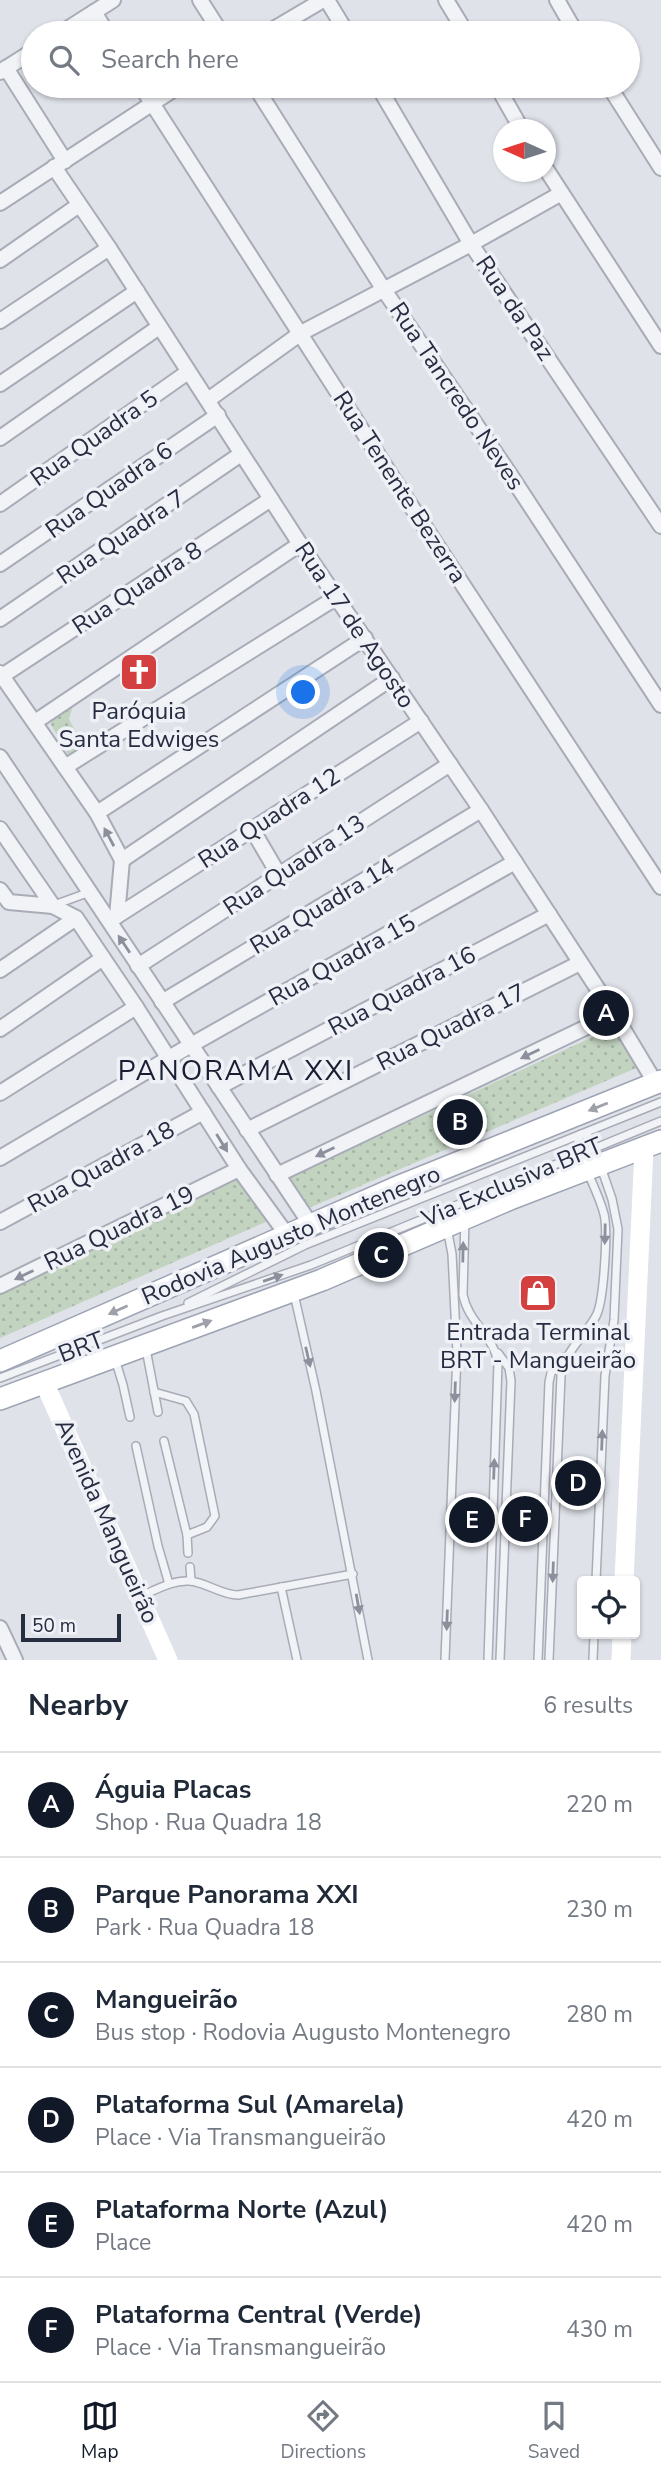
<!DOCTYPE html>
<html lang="en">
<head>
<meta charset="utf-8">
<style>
	body { margin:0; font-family:"Nunito Sans",sans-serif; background:#f2f2f3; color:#1f2937 }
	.controls { position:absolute; right:21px; bottom:21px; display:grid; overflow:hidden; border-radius:7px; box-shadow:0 2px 5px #0004 }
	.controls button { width:63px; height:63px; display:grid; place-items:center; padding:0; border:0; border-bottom:2px solid #e0e1e3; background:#fff; color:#1f2937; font:35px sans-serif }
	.compass { position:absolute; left:493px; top:119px; width:63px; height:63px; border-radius:50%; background:#fff; box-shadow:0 2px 5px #0004; rotate:273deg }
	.scale { position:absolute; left:21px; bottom:18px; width:100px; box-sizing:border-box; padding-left:7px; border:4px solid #272d41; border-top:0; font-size:19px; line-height:24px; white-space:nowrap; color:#272d41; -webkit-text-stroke:5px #eff1f7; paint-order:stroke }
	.you { position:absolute; left:304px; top:693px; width:24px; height:24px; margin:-18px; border:5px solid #fff; border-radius:50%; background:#1a73e8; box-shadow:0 0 0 10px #1a73e833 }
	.badge { display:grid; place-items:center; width:46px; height:46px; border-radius:50%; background:#111827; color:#fff; font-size:23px; font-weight:700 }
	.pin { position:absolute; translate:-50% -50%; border:4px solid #fff; box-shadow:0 2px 7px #0006 }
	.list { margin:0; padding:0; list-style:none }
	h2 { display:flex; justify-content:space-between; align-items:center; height:91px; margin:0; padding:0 28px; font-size:30px }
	h2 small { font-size:23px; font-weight:400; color:#747a83 }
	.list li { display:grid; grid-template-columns:46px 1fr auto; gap:21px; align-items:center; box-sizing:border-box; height:105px; padding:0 28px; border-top:2px solid #e0e1e3 }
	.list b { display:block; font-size:26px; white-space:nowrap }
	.list p { margin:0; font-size:23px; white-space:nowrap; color:#747a83 }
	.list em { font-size:23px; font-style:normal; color:#747a83 }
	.icon { flex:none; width:38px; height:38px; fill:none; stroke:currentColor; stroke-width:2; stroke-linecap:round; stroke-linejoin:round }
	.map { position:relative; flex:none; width:661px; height:1660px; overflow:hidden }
	.search { position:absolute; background:#fff; box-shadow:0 2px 5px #0004; left:21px; right:21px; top:21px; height:77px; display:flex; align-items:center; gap:18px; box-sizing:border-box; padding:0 24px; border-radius:38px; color:#747a83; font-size:26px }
	.sheet { height:721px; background:#fff }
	nav { display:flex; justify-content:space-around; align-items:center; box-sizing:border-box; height:98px; border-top:2px solid #e0e1e3; background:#fff; font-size:19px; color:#747a83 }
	nav a { display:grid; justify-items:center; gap:4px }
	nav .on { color:#111827 }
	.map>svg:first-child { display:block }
	.grass { fill:url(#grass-dots) }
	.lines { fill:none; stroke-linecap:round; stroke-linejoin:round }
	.lane-casing { stroke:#a8acb7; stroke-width:10 }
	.street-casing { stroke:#a8acb7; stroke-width:18 }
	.primary-casing { stroke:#9ea4b5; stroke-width:24 }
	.lane { stroke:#f2f3f7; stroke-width:7 }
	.street { stroke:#f2f3f7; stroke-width:14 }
	.secondary { stroke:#fff; stroke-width:19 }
	.primary { stroke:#fff; stroke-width:21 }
	.oneway { fill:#8c909c }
	.oneway2 { fill:#9ea0aa }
	.labels { text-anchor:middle; stroke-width:7; stroke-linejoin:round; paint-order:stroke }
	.street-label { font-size:24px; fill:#272d41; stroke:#eff1f7 }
	.poi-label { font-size:24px; fill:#272d41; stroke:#eff1f7 }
	.quarter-label { font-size:28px; letter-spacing:2px; fill:#1a1e32; stroke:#eff1f7 }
</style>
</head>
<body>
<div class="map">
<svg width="661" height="1660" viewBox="0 0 661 1660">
	<defs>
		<pattern id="grass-dots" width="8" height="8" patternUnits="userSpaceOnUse" patternTransform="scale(1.75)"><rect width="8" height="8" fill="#c2d3c0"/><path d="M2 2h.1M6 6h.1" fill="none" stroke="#a7b5a6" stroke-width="1.8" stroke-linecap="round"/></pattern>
	</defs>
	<rect width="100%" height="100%" fill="#dfe2e9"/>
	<!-- grass -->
	<g class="grass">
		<path d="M 75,699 L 69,719 C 80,742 86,741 110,740 L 73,762 L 51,725 L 53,715 Z"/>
		<polygon points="616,1026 641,1066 311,1207 305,1205 289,1178"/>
		<polygon points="235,1175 268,1221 0,1338 0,1291"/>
	</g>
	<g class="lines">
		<defs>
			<g id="lane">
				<polyline points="54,905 90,892"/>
				<path d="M 471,1198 L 465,1217 L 463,1295 C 468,1322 494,1336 498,1363 L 488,1660"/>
				<polyline points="294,1294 316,1391 368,1660"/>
				<polyline points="188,1303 305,1245 661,1102"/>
				<polyline points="146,1349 158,1412"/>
				<polyline points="498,1353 509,1368 511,1381 500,1660"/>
				<polyline points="115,1359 123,1385 130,1417"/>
				<polyline points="0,1378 162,1316 311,1265 661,1121"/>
				<polyline points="154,1392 186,1401 194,1414 215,1516 207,1527 187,1535"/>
				<polyline points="164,1441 187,1535 188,1553"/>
				<polyline points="136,1446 158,1546 169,1584"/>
				<polyline points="190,1567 191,1581"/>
				<polyline points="281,1587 297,1660"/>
				<path d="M 141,1596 C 156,1590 172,1580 189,1581 C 206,1582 221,1595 238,1595 L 353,1574"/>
				<polyline points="445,1660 457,1353 452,1254 447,1228"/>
				<polyline points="538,1660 549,1382 551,1373 564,1357"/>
				<path d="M 549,1660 L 561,1376 C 565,1350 584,1338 596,1316 C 604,1302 608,1230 604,1214 C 598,1191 585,1170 578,1148 L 578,1139 L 581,1134 L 587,1135 L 592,1141 L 612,1199 L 618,1229 L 614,1320 L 605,1376 L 596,1581"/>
				<polyline points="593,1660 594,1634"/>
			</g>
			<g id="street">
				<polyline points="200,0 221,33"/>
				<polyline points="327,0 347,33"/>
				<polyline points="446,0 466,33"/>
				<polyline points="557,0 576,33"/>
				<polyline points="94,12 107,33"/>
				<polyline points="61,33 113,0"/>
				<polyline points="267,33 323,0"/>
				<polyline points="6,68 65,161"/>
				<polyline points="0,72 33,51"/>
				<polyline points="141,86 394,480 661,887"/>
				<polyline points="255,86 384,290 509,473 661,705"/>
				<polyline points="378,86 471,244 661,526"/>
				<polyline points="497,86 522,130"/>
				<polyline points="609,86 661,168"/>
				<polyline points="54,167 109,248 300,544 481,810 614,1014 656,1084"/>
				<polyline points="546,169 661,346"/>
				<polyline points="0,203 179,86"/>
				<polyline points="0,260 79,205"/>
				<polyline points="0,321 109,248"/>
				<polyline points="0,384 137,291"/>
				<polyline points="208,400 301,333 471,244 560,194"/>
				<polyline points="0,438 159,327"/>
				<polyline points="0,504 188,372"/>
				<polyline points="0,564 218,415"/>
				<polyline points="0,619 241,454"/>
				<polyline points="0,673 97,813 122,860 117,916 113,919"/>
				<polyline points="2,676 271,499"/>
				<polyline points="35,722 300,544"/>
				<polyline points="0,757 311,1225"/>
				<polyline points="65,767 337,597"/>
				<polyline points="97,813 365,638"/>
				<polyline points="0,829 53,906 76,918 136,1007 239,1169 287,1235"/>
				<polyline points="252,829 279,875"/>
				<polyline points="122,860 392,678"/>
				<polyline points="0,890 9,902 53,906"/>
				<polyline points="117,916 421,721"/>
				<polyline points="138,966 450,764"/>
				<polyline points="0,970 76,918"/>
				<polyline points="162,1002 481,810"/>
				<polyline points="0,1029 103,958"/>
				<polyline points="219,1087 549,914"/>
				<polyline points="0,1093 136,1007"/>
				<polyline points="247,1130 580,963"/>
				<polyline points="0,1158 191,1045 515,862"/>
				<polyline points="277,1175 614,1014"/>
				<polyline points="0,1222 203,1112"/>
				<polyline points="0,1286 239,1169"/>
				<polyline points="0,1628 15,1660"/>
			</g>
			<g id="primary">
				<polyline points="0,1361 395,1188 661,1081"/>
				<polyline points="0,1399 322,1280 510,1199 661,1141"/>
			</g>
		</defs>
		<!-- lane casing -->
		<use href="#lane" class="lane-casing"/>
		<!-- street casing -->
		<use href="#street" class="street-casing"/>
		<!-- primary casing -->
		<use href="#primary" class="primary-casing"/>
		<!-- lane -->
		<use href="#lane" class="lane"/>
		<!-- street -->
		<use href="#street" class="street"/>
		<!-- secondary -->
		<g class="secondary">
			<polyline points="44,1382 168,1660"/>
			<polyline points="624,1581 644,1149"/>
			<polyline points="621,1660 622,1634"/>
		</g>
		<!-- primary -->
		<use href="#primary" class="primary"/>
	</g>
	<!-- one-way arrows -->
	<defs><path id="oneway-solid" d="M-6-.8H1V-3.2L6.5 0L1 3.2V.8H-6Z" transform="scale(1.75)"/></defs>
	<g class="oneway">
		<use href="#oneway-solid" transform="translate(109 837) rotate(-118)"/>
		<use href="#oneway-solid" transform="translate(124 944) rotate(-124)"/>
		<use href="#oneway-solid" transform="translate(530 1054) rotate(154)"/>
		<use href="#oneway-solid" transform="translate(222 1143) rotate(58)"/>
		<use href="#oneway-solid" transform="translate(325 1152) rotate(154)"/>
		<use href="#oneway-solid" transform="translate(605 1234) rotate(91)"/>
		<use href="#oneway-solid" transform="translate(463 1252) rotate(-89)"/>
		<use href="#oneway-solid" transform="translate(24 1275) rotate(154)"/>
		<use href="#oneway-solid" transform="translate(273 1278) rotate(-19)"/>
		<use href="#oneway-solid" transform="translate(308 1357) rotate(77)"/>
		<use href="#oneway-solid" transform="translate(455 1392) rotate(92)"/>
		<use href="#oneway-solid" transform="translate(602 1440) rotate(-88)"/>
		<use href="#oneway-solid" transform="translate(494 1469) rotate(-88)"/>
		<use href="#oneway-solid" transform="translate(553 1572) rotate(92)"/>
		<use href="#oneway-solid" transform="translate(358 1604) rotate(80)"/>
		<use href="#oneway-solid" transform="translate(447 1620) rotate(92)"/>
	</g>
	<g class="oneway2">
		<use href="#oneway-solid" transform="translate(598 1107) rotate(158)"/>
		<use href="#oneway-solid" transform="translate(118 1310) rotate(156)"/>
		<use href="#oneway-solid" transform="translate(202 1324) rotate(-20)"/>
	</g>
	<!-- icons -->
	<defs>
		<symbol id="church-square" viewBox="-11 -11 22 22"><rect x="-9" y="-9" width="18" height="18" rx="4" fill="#d3403f" stroke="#eff1f7"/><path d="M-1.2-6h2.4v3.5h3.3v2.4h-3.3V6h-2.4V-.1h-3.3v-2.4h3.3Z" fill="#fff"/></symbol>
		<symbol id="shop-square" viewBox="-11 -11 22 22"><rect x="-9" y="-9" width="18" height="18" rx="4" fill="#d3403f" stroke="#eff1f7"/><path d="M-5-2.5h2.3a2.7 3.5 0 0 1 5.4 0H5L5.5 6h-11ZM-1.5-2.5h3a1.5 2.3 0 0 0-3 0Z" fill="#fff"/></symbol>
	</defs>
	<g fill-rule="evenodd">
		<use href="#church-square" x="117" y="650" width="44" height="44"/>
		<use href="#shop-square" x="516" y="1271" width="44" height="44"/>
	</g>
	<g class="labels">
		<!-- street labels -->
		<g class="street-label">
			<text transform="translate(515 308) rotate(56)" y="8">Rua da Paz</text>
			<text transform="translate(457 396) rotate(56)" y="8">Rua Tancredo Neves</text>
			<text transform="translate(94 438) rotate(-35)" y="8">Rua Quadra 5</text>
			<text transform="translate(400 487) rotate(57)" y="8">Rua Tenente Bezerra</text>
			<text transform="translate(109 490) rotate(-35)" y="8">Rua Quadra 6</text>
			<text transform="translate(121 537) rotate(-34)" y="8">Rua Quadra 7</text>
			<text transform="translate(137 588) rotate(-33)" y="8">Rua Quadra 8</text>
			<text transform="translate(355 625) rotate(56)" y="8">Rua 17 de Agosto</text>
			<text transform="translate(269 818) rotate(-33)" y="8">Rua Quadra 12</text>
			<text transform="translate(294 865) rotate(-33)" y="8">Rua Quadra 13</text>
			<text transform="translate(322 906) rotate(-31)" y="8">Rua Quadra 14</text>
			<text transform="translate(342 960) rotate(-29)" y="8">Rua Quadra 15</text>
			<text transform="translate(402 991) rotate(-28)" y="8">Rua Quadra 16</text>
			<text transform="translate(451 1027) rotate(-27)" y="8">Rua Quadra 17</text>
			<text transform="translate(101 1167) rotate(-29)" y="8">Rua Quadra 18</text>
			<text transform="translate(512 1182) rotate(-23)" y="8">Via Exclusiva BRT</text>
			<text transform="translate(119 1228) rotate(-26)" y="8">Rua Quadra 19</text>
			<text transform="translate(291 1235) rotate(-23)" y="8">Rodovia Augusto Montenegro</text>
			<text transform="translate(81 1347) rotate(-21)" y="8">BRT</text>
			<text transform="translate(107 1521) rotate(66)" y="8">Avenida Mangueirão</text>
		</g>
		<!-- poi labels -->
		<g class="poi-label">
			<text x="139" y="719">Paróquia<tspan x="139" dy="28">Santa Edwiges</tspan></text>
			<text x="538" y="1340">Entrada Terminal<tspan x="538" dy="28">BRT - Mangueirão</tspan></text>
		</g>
		<!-- quarter labels -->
		<g class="quarter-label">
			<text x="236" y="1080">PANORAMA XXI</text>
		</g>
	</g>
</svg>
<div class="controls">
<button><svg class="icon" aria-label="locate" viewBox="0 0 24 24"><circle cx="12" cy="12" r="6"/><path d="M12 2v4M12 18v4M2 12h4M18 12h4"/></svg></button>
</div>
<svg class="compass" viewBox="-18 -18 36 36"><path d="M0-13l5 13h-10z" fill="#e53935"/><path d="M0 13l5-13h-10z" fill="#747a83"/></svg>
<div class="scale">50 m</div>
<div class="you"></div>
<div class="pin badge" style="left:606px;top:1013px">A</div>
<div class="pin badge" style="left:460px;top:1122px">B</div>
<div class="pin badge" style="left:381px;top:1255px">C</div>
<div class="pin badge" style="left:578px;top:1483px">D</div>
<div class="pin badge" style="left:472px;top:1520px">E</div>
<div class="pin badge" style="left:525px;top:1519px">F</div>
<div class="search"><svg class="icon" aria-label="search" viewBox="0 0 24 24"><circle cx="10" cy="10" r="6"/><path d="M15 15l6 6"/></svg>Search here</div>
</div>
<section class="sheet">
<h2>Nearby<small>6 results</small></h2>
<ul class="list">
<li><span class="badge">A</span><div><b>Águia Placas</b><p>Shop · Rua Quadra 18</p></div><em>220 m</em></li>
<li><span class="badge">B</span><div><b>Parque Panorama XXI</b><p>Park · Rua Quadra 18</p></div><em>230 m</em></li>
<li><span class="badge">C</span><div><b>Mangueirão</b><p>Bus stop · Rodovia Augusto Montenegro</p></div><em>280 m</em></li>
<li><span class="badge">D</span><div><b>Plataforma Sul (Amarela)</b><p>Place · Via Transmangueirão</p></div><em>420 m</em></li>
<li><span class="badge">E</span><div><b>Plataforma Norte (Azul)</b><p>Place</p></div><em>420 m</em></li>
<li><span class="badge">F</span><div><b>Plataforma Central (Verde)</b><p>Place · Via Transmangueirão</p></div><em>430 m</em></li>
</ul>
</section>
<nav>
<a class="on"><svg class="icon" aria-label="map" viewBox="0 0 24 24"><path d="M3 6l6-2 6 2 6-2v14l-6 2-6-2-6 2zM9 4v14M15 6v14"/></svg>Map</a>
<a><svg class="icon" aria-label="directions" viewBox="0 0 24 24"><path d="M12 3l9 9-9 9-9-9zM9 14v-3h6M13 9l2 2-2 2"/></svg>Directions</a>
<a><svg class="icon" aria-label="saved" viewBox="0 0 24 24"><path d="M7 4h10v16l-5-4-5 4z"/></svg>Saved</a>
</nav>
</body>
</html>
